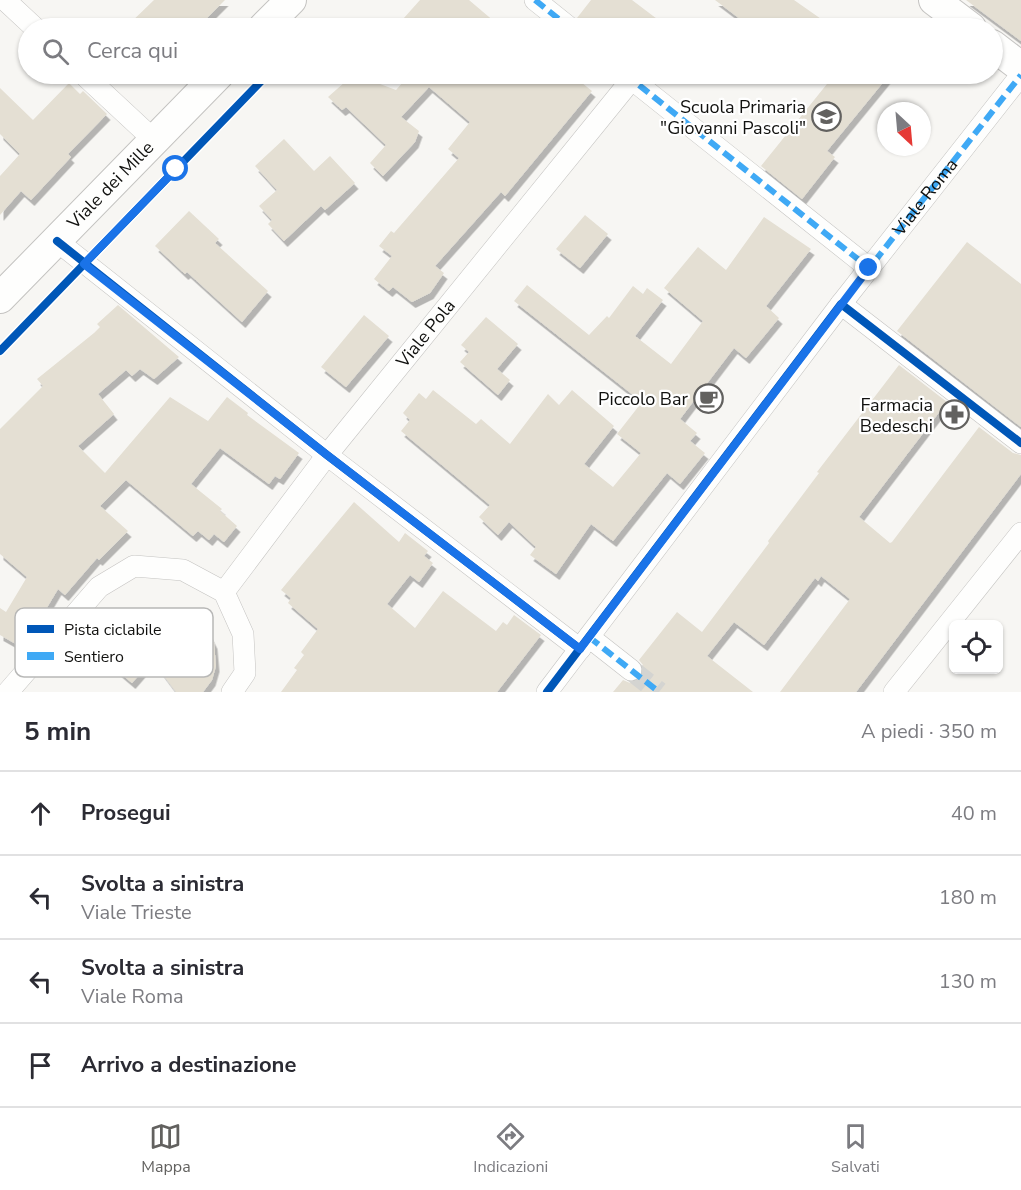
<!DOCTYPE html>
<html lang="it">
<head>
<meta charset="utf-8">
<style>
	body { margin:0; font-family:"Nunito Sans",sans-serif; background:#f2f2f3; color:#2b2b33 }
	.controls { position:absolute; right:18px; bottom:18px; display:grid; overflow:hidden; border-radius:9px; box-shadow:0 2px 4px #0004 }
	.controls button { width:54px; height:54px; display:grid; place-items:center; padding:0; border:0; border-bottom:2px solid #e1e1e2; background:#fff; color:#2b2b33; font:30px sans-serif }
	.compass { position:absolute; left:877px; top:102px; width:54px; height:54px; border-radius:50%; background:#fff; box-shadow:0 2px 4px #0004; rotate:154deg }
	.stop { position:absolute; width:18px; height:18px; margin:-14px; border:4px solid #1a73e8; border-radius:50%; background:#fff }
	.stop.end { background:#1a73e8; border-color:#fff; box-shadow:0 2px 6px #0008 }
	.list { margin:0; padding:0; list-style:none }
	h2 { display:flex; justify-content:space-between; align-items:center; height:78px; margin:0; padding:0 24px; font-size:26px }
	h2 small { font-size:20px; font-weight:400; color:#7c7c81 }
	.list li { display:grid; grid-template-columns:39px 1fr auto; gap:18px; align-items:center; box-sizing:border-box; height:84px; padding:0 24px; border-top:2px solid #e1e1e2 }
	.list b { display:block; font-size:22px; white-space:nowrap }
	.list p { margin:0; font-size:20px; white-space:nowrap; color:#7c7c81 }
	.list em { font-size:20px; font-style:normal; color:#7c7c81 }
	.icon { flex:none; width:33px; height:33px; fill:none; stroke:currentColor; stroke-width:2; stroke-linecap:round; stroke-linejoin:round }
	.map { position:relative; flex:none; width:1021px; height:692px; overflow:hidden }
	.search { position:absolute; background:#fff; box-shadow:0 2px 4px #0004; left:18px; right:18px; top:18px; height:66px; display:flex; align-items:center; gap:15px; box-sizing:border-box; padding:0 21px; border-radius:33px; color:#7c7c81; font-size:22px }
	.sheet { height:414px; background:#fff }
	nav { display:flex; justify-content:space-around; align-items:center; box-sizing:border-box; height:84px; border-top:2px solid #e1e1e2; background:#fff; font-size:16px; color:#7c7c81 }
	nav a { display:grid; justify-items:center; gap:3px }
	nav .on { color:#62615f }
	.map>svg:first-child { display:block }
	.building { fill:#e4dfd3; filter:url(#shadow) }
	.lines { fill:none; stroke-linecap:round; stroke-linejoin:round }
	.street-tunnel { stroke:#d4d4d1; stroke-width:21; stroke-dasharray:21 10; stroke-linecap:butt }
	.street-casing { stroke:#c4c3c1; stroke-width:22 }
	.secondary-casing { stroke:#c4c3c1; stroke-width:32 }
	.street { stroke:#fefefd; stroke-width:21 }
	.secondary { stroke:#fefefd; stroke-width:30 }
	.quiet { stroke:#3fa9f5; stroke-width:6; stroke-dasharray:12 6; stroke-linecap:butt }
	.cycleway-casing { stroke:#fff; stroke-width:11 }
	.cycleway { stroke:#0057b8; stroke-width:8 }
	.route { stroke:#1a73e8; stroke-width:8 }
	.labels { text-anchor:middle; stroke-width:4.5; stroke-linejoin:round; paint-order:stroke }
	.poi-label { font-size:18px; fill:#11110f; stroke:#fff; text-anchor:end }
	.street-label { font-size:18px; fill:#11110f; stroke:#fff }
	.key { fill:#fff; stroke:#b8b8b7; stroke-width:1.5 }
	.key-label { font-size:16px; fill:#11110f }
</style>
</head>
<body>
<div class="map">
<svg width="1021" height="692" viewBox="0 0 1021 692">
	<defs>
		<filter id="shadow"><feDropShadow dx="3.5" dy="6" stdDeviation="0" flood-color="#0004"/></filter>
	</defs>
	<rect width="100%" height="100%" fill="#f7f6f3"/>
	<!-- building -->
	<g class="building">
		<polygon points="154,0 225,0 197,28 125,28"/>
		<polygon points="420,0 469,0 502,28 395,28"/>
		<polygon points="591,0 632,0 669,28 590,28 577,18"/>
		<polygon points="715,0 794,0 834,28 752,28"/>
		<polygon points="966,0 1021,0 1021,41"/>
		<polygon points="354,74 368,74 380,84 396,90 410,74 571,74 592,91 505,196 501,192 435,266 444,273 430,293 412,302 393,287 389,291 374,279 392,256 379,246 391,231 394,233 459,158 448,149 470,122 429,87 401,117 419,131 415,142 383,176 370,163 386,145 346,107 342,110 328,97"/>
		<polygon points="835,74 890,74 827,151 835,157 802,199 761,166"/>
		<polygon points="69,83 80,94 83,91 107,114 68,154 71,157 31,200 21,191 0,215 0,176 20,154 0,134 0,88 33,120"/>
		<polygon points="284,139 314,171 330,156 355,183 325,210 321,206 284,241 268,224 272,220 259,206 277,190 255,166"/>
		<polygon points="189,211 219,239 215,243 268,291 242,322 187,272 185,274 155,246"/>
		<polygon points="585,215 608,234 580,268 556,249"/>
		<polygon points="764,217 811,249 766,306 779,318 746,358 734,348 680,419 697,433 690,441 705,453 680,484 667,473 613,541 591,524 556,574 530,555 536,547 509,522 498,535 479,517 490,505 401,431 410,420 403,413 419,393 426,399 433,390 476,424 481,419 510,444 548,394 559,405 572,390 614,426 584,464 613,487 641,453 617,434 642,402 514,301 527,285 589,335 607,316 609,318 633,286 643,294 647,288 663,300 635,336 671,364 703,321 664,288 698,247 726,270"/>
		<polygon points="967,242 1021,284 1021,427 897,331"/>
		<polygon points="118,305 179,357 154,379 140,369 132,376 126,370 98,394 114,414 78,446 105,473 170,397 208,421 227,397 248,413 247,415 299,453 280,479 275,476 269,484 220,448 191,484 222,509 220,511 237,526 224,542 214,534 209,540 198,531 193,536 126,480 100,506 128,531 99,560 97,558 65,595 58,589 23,648 0,635 0,608 6,612 27,577 0,554 0,429 43,386 37,379 94,333 100,327 97,324"/>
		<polygon points="364,315 389,336 346,387 321,367"/>
		<polygon points="486,317 518,344 497,369 510,380 498,395 460,362 469,352 461,345"/>
		<polygon points="899,365 947,402 859,517 890,543 892,542 979,427 1013,453 1021,455 1021,474 856,692 780,692 850,599 821,576 818,581 815,578 764,645 734,622 707,656 753,692 613,692 623,680 630,683 641,678 644,671 643,665 639,660 677,612 702,632 769,543 768,541 819,473 817,472"/>
		<polygon points="354,502 399,542 405,533 428,551 424,556 433,563 419,582 410,575 387,604 415,628 443,591 496,631 503,622 507,625 514,615 541,635 497,692 281,692 297,670 294,668 304,655 301,652 318,629 288,603 291,598 281,590"/>
		<polygon points="168,610 187,615 199,622 209,633 214,643 216,666 212,680 203,692 176,692 152,660 132,683 99,655 122,626 132,617"/>
	</g>
	<g class="lines">
		<!-- street-tunnel -->
		<polyline class="street-tunnel" points="631,670 659,692"/>
		<defs>
			<g id="street">
				<polyline points="5,0 35,28"/>
				<polyline points="535,0 570,28"/>
				<polyline points="83,74 154,140"/>
				<polyline points="625,74 869,268"/>
				<polyline points="57,241 327,455 580,649"/>
				<polyline points="841,304 1021,443"/>
				<path id="s1" d="M 224,592 L 327,455 L 632,79"/>
				<polyline points="589,637 631,670"/>
				<polyline points="8,692 99,587 134,566 183,570 224,592 243,634 245,673 232,692"/>
				<polyline points="547,692 841,304 1021,75"/>
				<polyline points="894,692 1021,533"/>
			</g>
			<g id="secondary">
				<polyline points="934,0 971,28"/>
				<polyline points="263,28 291,0"/>
				<polyline points="992,45 1021,67"/>
				<path id="s2" d="M 0,298 L 219,74"/>
			</g>
		</defs>
		<!-- street casing -->
		<use href="#street" class="street-casing"/>
		<!-- secondary casing -->
		<use href="#secondary" class="secondary-casing"/>
		<!-- street -->
		<use href="#street" class="street"/>
		<!-- secondary -->
		<use href="#secondary" class="secondary"/>
		<!-- quiet -->
		<g class="quiet">
			<polyline points="535,0 570,28"/>
			<polyline points="625,74 869,268"/>
			<path id="s3" d="M 841,304 L 1021,75"/>
			<polyline points="589,637 659,692"/>
		</g>
		<defs>
			<g id="cycleway">
				<polyline points="57,241 327,455 580,649"/>
				<polyline points="0,351 268,74"/>
				<polyline points="547,692 841,304 1021,443"/>
			</g>
		</defs>
		<!-- cycleway casing -->
		<use href="#cycleway" class="cycleway-casing"/>
		<!-- cycleway -->
		<use href="#cycleway" class="cycleway"/>
	</g>
	<g class="lines">
		<!-- route -->
		<polyline class="route" points="176,169 84,264 327,455 580,649 869,268"/>
	</g>
	<!-- icons -->
	<defs>
		<symbol id="school-ring" viewBox="-11 -11 22 22"><circle r="9.5" fill="#fff" stroke="#62615f" stroke-width="1.5"/><path d="M0-5L7-2L0 1L-7-2ZM-4 1L0 2.5L4 1V4Q0 6-4 4Z" fill="#62615f"/></symbol>
		<symbol id="cafe-ring" viewBox="-11 -11 22 22"><circle r="9.5" fill="#fff" stroke="#62615f" stroke-width="1.5"/><path d="M-5.5-4.5H6V0H3Q3 3.5 0 3.5H-2.5Q-5.5 3.5-5.5 0ZM3-3.2v2h1.7v-2ZM-6 4.5H4V6H-6Z" fill="#62615f"/></symbol>
		<symbol id="pharmacy-ring" viewBox="-11 -11 22 22"><circle r="9.5" fill="#fff" stroke="#62615f" stroke-width="1.5"/><path d="M-2-6h4v4h4v4h-4v4h-4v-4h-4v-4h4Z" fill="#62615f"/></symbol>
	</defs>
	<g fill-rule="evenodd">
		<use href="#school-ring" x="810" y="100" width="33" height="33"/>
		<use href="#cafe-ring" x="692" y="382" width="33" height="33"/>
		<use href="#pharmacy-ring" x="938" y="398" width="33" height="33"/>
	</g>
	<g class="labels">
		<!-- poi labels -->
		<g class="poi-label">
			<text x="806" y="113">Scuola Primaria<tspan x="806" dy="21">"Giovanni Pascoli"</tspan></text>
			<text x="688" y="405">Piccolo Bar</text>
			<text x="933" y="411">Farmacia<tspan x="933" dy="21">Bedeschi</tspan></text>
		</g>
		<!-- street labels -->
		<g class="street-label">
			<text dy="6" stroke="none"><textPath href="#s2" startOffset="158">Viale dei Mille</textPath></text>
			<text dy="6" stroke="none"><textPath href="#s3" startOffset="136">Viale Roma</textPath></text>
			<text dy="6" stroke="none"><textPath href="#s1" startOffset="328">Viale Pola</textPath></text>
		</g>
	</g>
	<!-- legend -->
	<rect x="15" y="608" width="198" height="69" rx="9" class="key"/>
	<rect x="27" y="625" width="27" height="8" fill="#0057b8"/>
	<rect x="27" y="652" width="27" height="8" fill="#3fa9f5"/>
	<g class="key-label">
		<text x="64" y="635">Pista ciclabile</text>
		<text x="64" y="662">Sentiero</text>
	</g>
</svg>
<div class="controls">
<button><svg class="icon" aria-label="locate" viewBox="0 0 24 24"><circle cx="12" cy="12" r="6"/><path d="M12 2v4M12 18v4M2 12h4M18 12h4"/></svg></button>
</div>
<svg class="compass" viewBox="-18 -18 36 36"><path d="M0-13l5 13h-10z" fill="#e53935"/><path d="M0 13l5-13h-10z" fill="#7c7c81"/></svg>
<div class="stop" style="left:176px;top:169px"></div>
<div class="stop end" style="left:869px;top:268px"></div>
<div class="search"><svg class="icon" aria-label="search" viewBox="0 0 24 24"><circle cx="10" cy="10" r="6"/><path d="M15 15l6 6"/></svg>Cerca qui</div>
</div>
<section class="sheet">
<h2>5 min<small>A piedi · 350 m</small></h2>
<ul class="list">
<li><svg class="icon" aria-label="ahead" viewBox="0 0 24 24"><path d="M12 20V5M6 11l6-6 6 6"/></svg><div><b>Prosegui</b></div><em>40 m</em></li>
<li><svg class="icon" aria-label="left" viewBox="0 0 24 24"><path d="M17 20v-9H6M10 6l-5 5 5 5"/></svg><div><b>Svolta a sinistra</b><p>Viale Trieste</p></div><em>180 m</em></li>
<li><svg class="icon" aria-label="left" viewBox="0 0 24 24"><path d="M17 20v-9H6M10 6l-5 5 5 5"/></svg><div><b>Svolta a sinistra</b><p>Viale Roma</p></div><em>130 m</em></li>
<li><svg class="icon" aria-label="arrive" viewBox="0 0 24 24"><path d="M6 21V4h12l-3 4 3 4H6"/></svg><div><b>Arrivo a destinazione</b></div></li>
</ul>
</section>
<nav>
<a class="on"><svg class="icon" aria-label="map" viewBox="0 0 24 24"><path d="M3 6l6-2 6 2 6-2v14l-6 2-6-2-6 2zM9 4v14M15 6v14"/></svg>Mappa</a>
<a><svg class="icon" aria-label="directions" viewBox="0 0 24 24"><path d="M12 3l9 9-9 9-9-9zM9 14v-3h6M13 9l2 2-2 2"/></svg>Indicazioni</a>
<a><svg class="icon" aria-label="saved" viewBox="0 0 24 24"><path d="M7 4h10v16l-5-4-5 4z"/></svg>Salvati</a>
</nav>
</body>
</html>
